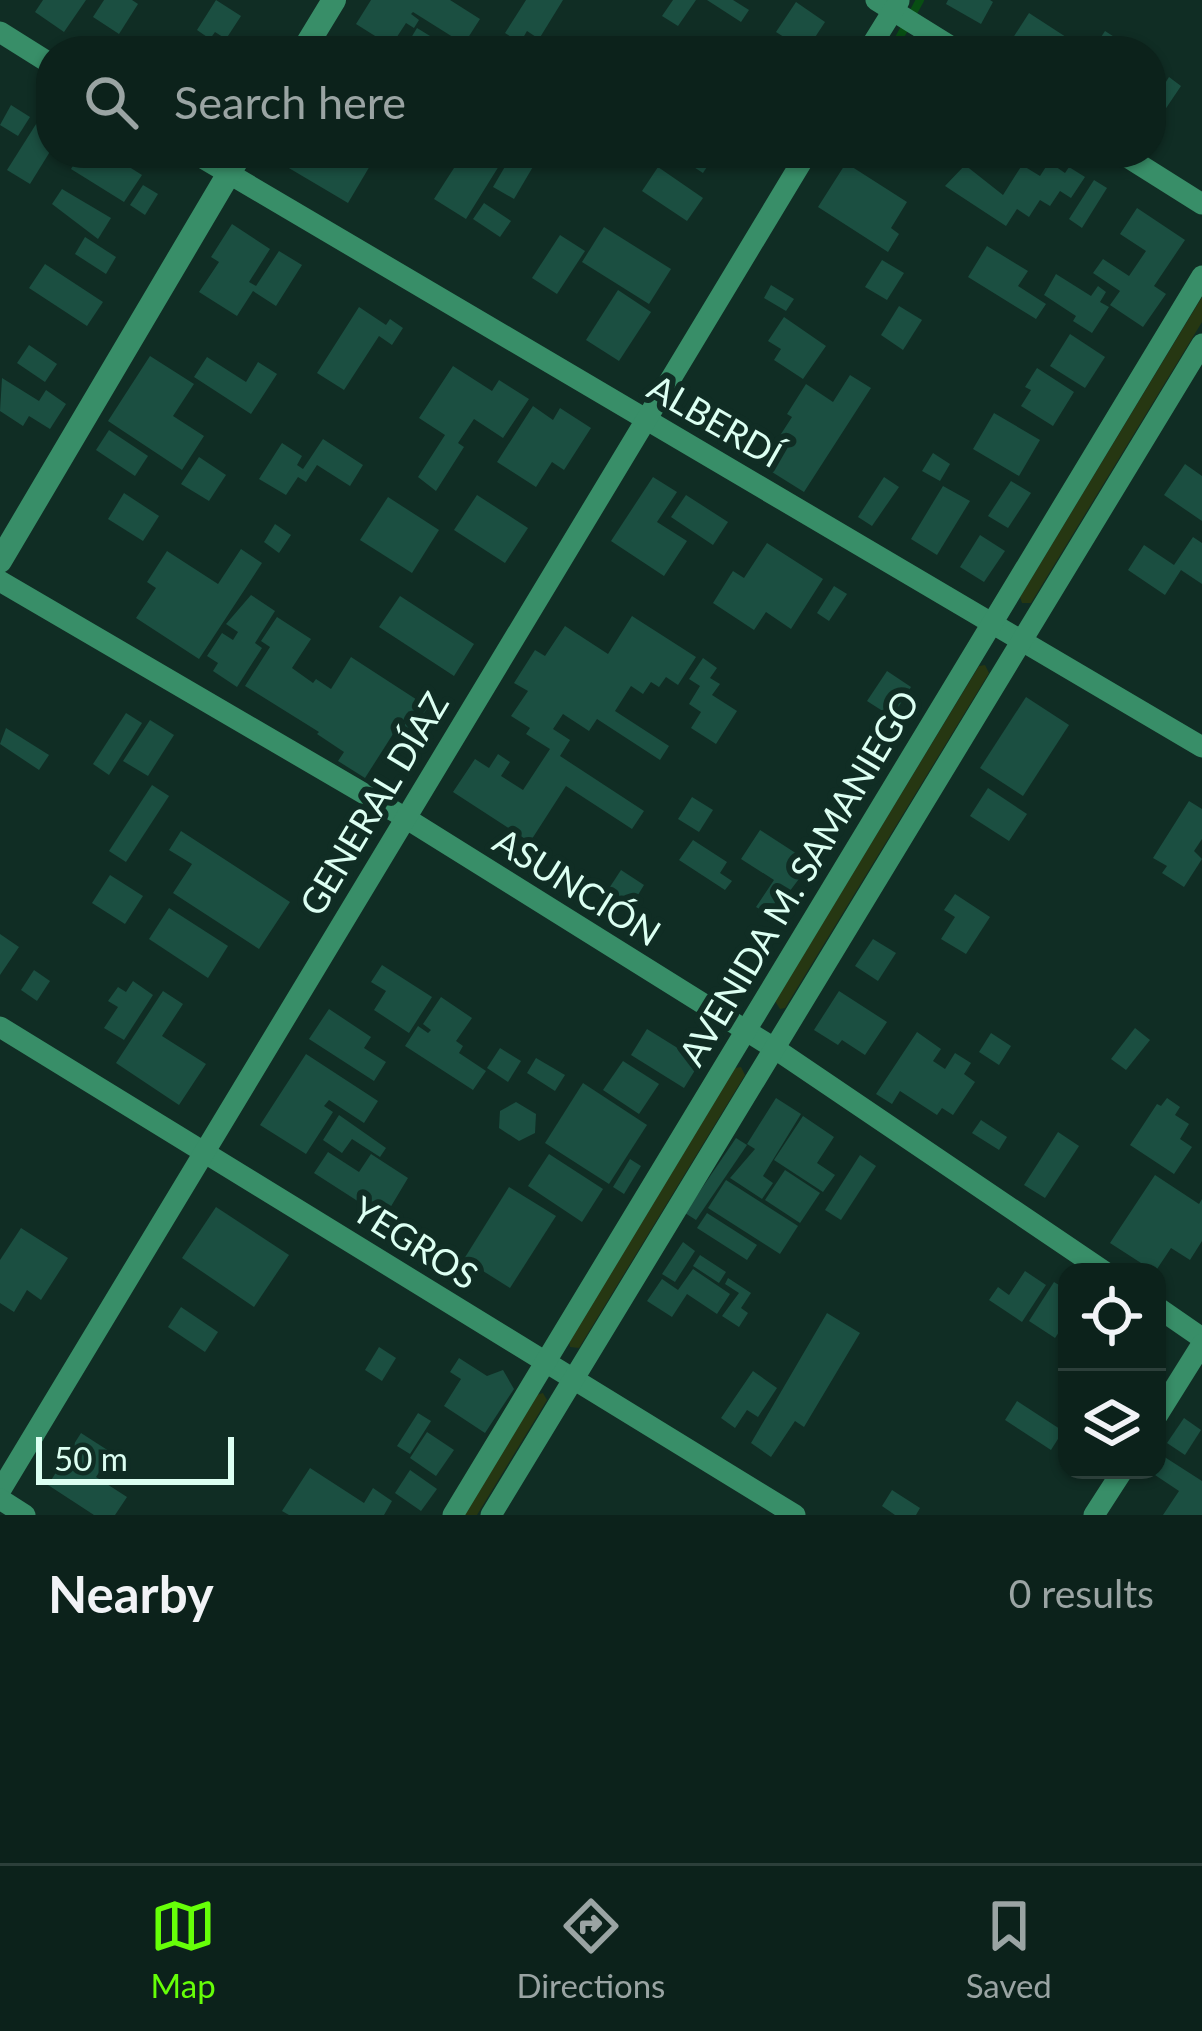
<!DOCTYPE html>
<html lang="en">
<head>
<meta charset="utf-8">
<style>
	body { margin:0; font-family:Lato,sans-serif; background:#1a2f28; color:#f1f3f6 }
	.controls { position:absolute; right:36px; bottom:36px; display:grid; overflow:hidden; border-radius:24px; box-shadow:0 3px 9px #0004 }
	.controls button { width:108px; height:108px; display:grid; place-items:center; padding:0; border:0; border-bottom:3px solid #2c3f3a; background:#0c221b; color:#f1f3f6; font:60px sans-serif }
	.scale { position:absolute; left:36px; bottom:30px; width:198px; box-sizing:border-box; padding-left:12px; border:6px solid #dcfff2; border-top:0; font-size:33px; line-height:42px; white-space:nowrap; color:#dcfff2; -webkit-text-stroke:9px #102d24; paint-order:stroke }
	.list { margin:0; padding:0; list-style:none }
	h2 { display:flex; justify-content:space-between; align-items:center; height:156px; margin:0; padding:0 48px; font-size:51px }
	h2 small { font-size:39px; font-weight:400; color:#9aa4a3 }
	.icon { flex:none; width:66px; height:66px; fill:none; stroke:currentColor; stroke-width:2; stroke-linecap:round; stroke-linejoin:round }
	.map { position:relative; flex:none; width:1202px; height:1515px; overflow:hidden }
	.search { position:absolute; background:#0c221b; box-shadow:0 3px 9px #0004; left:36px; right:36px; top:36px; height:132px; display:flex; align-items:center; gap:30px; box-sizing:border-box; padding:0 42px; border-radius:48px; color:#9aa4a3; font-size:45px }
	.sheet { height:348px; background:#0c221b }
	nav { display:flex; justify-content:space-around; align-items:center; box-sizing:border-box; height:168px; border-top:3px solid #2c3f3a; background:#0c221b; font-size:33px; color:#9aa4a3 }
	nav a { display:grid; justify-items:center; gap:6px }
	nav .on { color:#66ff08 }
	.map>svg:first-child { display:block }
	.green { fill:#263712 }
	.lines { fill:none; stroke-linecap:round; stroke-linejoin:round }
	.stream { stroke:#084e13; stroke-width:8 }
	.building { fill:#1b4f41 }
	.minor { stroke:#388e68; stroke-width:21 }
	.tertiary { stroke:#388e68; stroke-width:24 }
	.labels { text-anchor:middle; stroke-width:12; stroke-linejoin:round; paint-order:stroke }
	.street-label { font-size:36px; fill:#dcfff2; stroke:#102d24 }
</style>
</head>
<body>
<div class="map">
<svg width="1202" height="1515" viewBox="0 0 1202 1515">
	<rect width="100%" height="100%" fill="#102d24"/>
	<!-- green -->
	<g class="green">
		<polygon points="1202,297 1202,322 1031,603 1022,603 1020,597"/>
		<polygon points="985,665 989,673 785,1008 780,1009 775,1001 979,666"/>
		<polygon points="741,1067 745,1075 579,1348 570,1347 569,1341 735,1068"/>
		<polygon points="543,1393 547,1400 477,1515 464,1515 536,1395"/>
	</g>
	<g class="lines">
		<!-- stream -->
		<polyline class="stream" points="892,51 920,0"/>
	</g>
	<!-- building -->
	<g class="building">
		<polygon points="43,0 86,0 64,32 35,12"/>
		<polygon points="104,0 132,0 138,4 119,34 93,17"/>
		<polygon points="216,0 241,16 226,39 215,32 210,39 197,30"/>
		<polygon points="371,0 450,0 480,19 464,44 413,12 411,14 419,20 414,28 406,23 391,46 356,24"/>
		<polygon points="526,0 563,0 539,39 527,31 520,43 505,33"/>
		<polygon points="673,0 696,0 678,26 662,16"/>
		<polygon points="707,0 733,0 749,10 741,22"/>
		<polygon points="948,0 990,0 993,2 981,24 946,4"/>
		<polygon points="796,2 825,22 806,51 776,32"/>
		<polygon points="1029,13 1066,37 1057,51 1020,51 1009,44"/>
		<polygon points="417,28 435,39 428,51 415,51 406,46"/>
		<polygon points="1105,31 1130,47 1127,51 1092,51"/>
		<polygon points="1151,76 1164,85 1169,77 1181,86 1154,126"/>
		<polygon points="11,105 30,117 18,136 0,125"/>
		<polygon points="38,121 51,129 51,150 30,184 7,170"/>
		<polygon points="81,153 107,153 142,175 124,202 71,169"/>
		<polygon points="275,153 364,153 374,159 348,203 272,158"/>
		<polygon points="431,153 507,153 466,219 434,199 454,168"/>
		<polygon points="513,153 534,165 514,199 493,187"/>
		<polygon points="672,153 716,153 703,173"/>
		<polygon points="1049,162 1065,173 1069,167 1085,177 1071,198 1060,191 1050,206 1040,200 1029,217 1017,209 1006,226 945,186 965,165 1003,195 1022,165 1040,176"/>
		<polygon points="846,163 907,202 891,228 899,234 888,252 818,207"/>
		<polygon points="658,167 703,198 687,221 642,191"/>
		<polygon points="1094,180 1107,188 1082,228 1069,219"/>
		<polygon points="143,185 158,194 145,215 130,205"/>
		<polygon points="62,189 111,218 98,239 52,204"/>
		<polygon points="484,203 511,221 500,237 473,219"/>
		<polygon points="1137,208 1185,240 1154,286 1166,294 1143,327 1110,305 1120,291 1093,273 1103,259 1129,276 1146,251 1120,234"/>
		<polygon points="232,224 270,249 249,282 256,286 279,251 302,265 276,306 253,291 237,316 199,292 219,262 211,257"/>
		<polygon points="604,227 671,269 649,304 582,262"/>
		<polygon points="560,235 585,251 557,294 532,278"/>
		<polygon points="85,237 116,257 106,274 75,254"/>
		<polygon points="987,246 1028,271 1018,286 1046,304 1036,319 968,277"/>
		<polygon points="882,260 904,273 887,300 865,287"/>
		<polygon points="45,264 103,302 87,326 29,288"/>
		<polygon points="1056,274 1091,296 1098,286 1106,292 1100,302 1109,307 1092,333 1073,321 1076,316 1044,295"/>
		<polygon points="771,285 794,299 786,311 764,298"/>
		<polygon points="618,290 651,312 619,361 586,340"/>
		<polygon points="899,306 922,320 903,350 881,335"/>
		<polygon points="359,307 386,325 390,319 403,328 392,345 379,336 344,390 317,373"/>
		<polygon points="784,317 826,346 803,379 774,360 781,349 768,341"/>
		<polygon points="1070,334 1105,357 1085,388 1050,366"/>
		<polygon points="29,345 57,364 45,382 17,363"/>
		<polygon points="150,356 194,384 173,416 204,436 182,470 108,421"/>
		<polygon points="207,357 246,382 258,362 277,374 251,414 194,377"/>
		<polygon points="453,366 492,391 499,380 529,399 503,438 474,419 458,443 464,447 436,491 418,477 445,435 419,418"/>
		<polygon points="1037,368 1074,392 1053,426 1021,406 1031,390 1025,387"/>
		<polygon points="850,375 871,388 804,492 761,465 792,417 787,414 806,384 833,402"/>
		<polygon points="2,378 39,401 46,390 66,404 50,429 29,416 23,426 0,411"/>
		<polygon points="533,406 553,420 560,408 591,428 564,470 552,462 536,487 497,462"/>
		<polygon points="994,413 1040,440 1019,476 973,449"/>
		<polygon points="109,430 148,456 135,476 96,450"/>
		<polygon points="323,439 363,465 350,486 317,465 306,482 298,477 286,495 259,479 282,443 302,456 297,465 303,469"/>
		<polygon points="933,453 950,464 940,481 922,471"/>
		<polygon points="199,457 226,475 209,501 181,484"/>
		<polygon points="1185,464 1202,476 1202,521 1164,495"/>
		<polygon points="653,477 677,492 657,522 687,541 664,576 611,541"/>
		<polygon points="884,477 899,487 872,526 858,517"/>
		<polygon points="1011,481 1031,493 1008,528 988,516"/>
		<polygon points="943,486 970,501 937,555 911,539"/>
		<polygon points="124,493 159,516 143,541 108,519"/>
		<polygon points="477,495 528,528 505,563 454,530"/>
		<polygon points="686,495 728,522 713,545 671,517"/>
		<polygon points="388,497 439,530 412,573 360,540"/>
		<polygon points="275,524 291,535 279,553 264,542"/>
		<polygon points="980,535 1005,551 984,582 960,567"/>
		<polygon points="1193,537 1202,543 1202,584 1181,570 1165,595 1128,570 1144,545 1174,565"/>
		<polygon points="767,543 823,579 791,629 766,612 754,630 713,603 733,571 744,578"/>
		<polygon points="241,549 262,563 199,659 136,618 156,588 147,582 167,551 218,584"/>
		<polygon points="834,586 847,594 829,621 817,613"/>
		<polygon points="251,595 275,611 255,643 262,648 237,687 213,671 218,663 207,656 222,633 233,640 238,632 226,624"/>
		<polygon points="400,596 474,644 454,676 379,627"/>
		<polygon points="632,616 696,657 678,685 666,677 659,687 651,682 643,694 631,686 615,711 669,746 660,760 597,719 589,731 563,714 553,729 570,740 560,756 644,811 632,829 566,786 530,842 453,792 475,759 489,768 498,754 510,762 501,776 523,790 550,749 526,734 530,728 511,716 528,691 514,683 535,650 545,656 565,626 608,654"/>
		<polygon points="277,617 311,639 292,668 313,683 316,679 331,689 351,657 428,707 405,742 393,734 365,778 338,761 344,752 317,734 319,732 245,686 270,647 261,641"/>
		<polygon points="703,658 717,668 710,678 720,684 712,695 737,711 716,744 691,728 701,712 689,704 700,686 689,679"/>
		<polygon points="887,671 911,687 892,717 867,701"/>
		<polygon points="1026,697 1069,725 1023,796 980,768"/>
		<polygon points="126,713 142,723 109,775 93,764"/>
		<polygon points="150,720 174,735 148,776 123,761"/>
		<polygon points="6,728 49,755 39,770 0,744"/>
		<polygon points="152,785 169,796 126,862 109,851"/>
		<polygon points="988,788 1027,814 1009,841 970,816"/>
		<polygon points="692,797 713,810 699,832 678,819"/>
		<polygon points="1189,801 1202,809 1202,839 1194,851 1202,859 1184,887 1162,873 1167,866 1153,858"/>
		<polygon points="760,830 811,863 771,916 756,907 774,880 741,859"/>
		<polygon points="181,831 290,902 259,949 173,893 192,864 169,850"/>
		<polygon points="693,840 727,862 720,873 732,881 725,890 679,860"/>
		<polygon points="621,870 644,885 630,908 606,893"/>
		<polygon points="110,875 143,896 125,924 92,903"/>
		<polygon points="955,894 990,917 966,954 941,939 955,917 944,910"/>
		<polygon points="169,908 228,946 208,978 149,939"/>
		<polygon points="0,934 19,947 0,975"/>
		<polygon points="873,939 896,953 878,981 855,966"/>
		<polygon points="382,965 432,997 409,1033 374,1010 386,991 371,982"/>
		<polygon points="34,970 50,981 37,1001 21,990"/>
		<polygon points="133,981 153,995 124,1040 104,1028 118,1007 108,1001 118,987 126,992"/>
		<polygon points="163,991 183,1004 162,1036 206,1064 179,1105 116,1063"/>
		<polygon points="839,991 887,1022 865,1055 842,1040 838,1045 814,1030"/>
		<polygon points="441,997 472,1018 456,1041 463,1046 459,1053 486,1071 473,1090 405,1046 418,1026 428,1033 431,1030 423,1024"/>
		<polygon points="329,1009 371,1037 364,1048 386,1062 374,1081 309,1039"/>
		<polygon points="1135,1028 1150,1040 1126,1070 1111,1059"/>
		<polygon points="647,1029 700,1062 684,1088 631,1055"/>
		<polygon points="917,1032 941,1049 933,1061 945,1069 955,1053 971,1063 964,1074 975,1082 953,1115 942,1108 937,1115 900,1091 892,1104 876,1094"/>
		<polygon points="991,1033 1011,1046 999,1065 979,1052"/>
		<polygon points="500,1048 521,1061 508,1082 487,1068"/>
		<polygon points="306,1054 378,1101 364,1123 329,1100 324,1106 333,1112 306,1154 260,1125"/>
		<polygon points="536,1058 565,1075 555,1091 527,1073"/>
		<polygon points="623,1061 659,1084 639,1114 603,1090"/>
		<polygon points="583,1083 647,1125 609,1184 545,1143"/>
		<polygon points="776,1098 801,1114 763,1176 773,1183 762,1199 730,1178 755,1149 747,1144"/>
		<polygon points="1167,1098 1180,1107 1175,1115 1189,1124 1180,1139 1192,1147 1174,1174 1130,1145 1157,1104 1161,1106"/>
		<polygon points="516,1102 536,1114 535,1133 519,1141 499,1128 500,1111"/>
		<polygon points="339,1115 386,1148 380,1157 352,1139 342,1153 323,1140"/>
		<polygon points="803,1116 834,1137 817,1163 835,1175 823,1192 774,1160"/>
		<polygon points="981,1120 1007,1137 999,1150 972,1133"/>
		<polygon points="1058,1132 1079,1146 1045,1198 1024,1185"/>
		<polygon points="736,1138 747,1145 696,1220 685,1213"/>
		<polygon points="328,1152 359,1172 371,1154 408,1178 384,1218 314,1173"/>
		<polygon points="549,1154 603,1189 582,1222 528,1186"/>
		<polygon points="860,1155 876,1166 841,1220 825,1210"/>
		<polygon points="630,1159 641,1166 624,1194 613,1187"/>
		<polygon points="785,1170 820,1193 800,1223 765,1200"/>
		<polygon points="1155,1175 1199,1204 1202,1199 1202,1241 1190,1260 1171,1248 1155,1272 1110,1243"/>
		<polygon points="726,1180 798,1226 780,1254 708,1208"/>
		<polygon points="509,1187 556,1216 510,1288 464,1259"/>
		<polygon points="216,1207 289,1255 254,1307 182,1258"/>
		<polygon points="707,1213 757,1245 747,1260 697,1228"/>
		<polygon points="21,1228 68,1258 41,1300 27,1290 14,1312 0,1303 0,1260"/>
		<polygon points="683,1242 695,1251 675,1282 662,1274"/>
		<polygon points="700,1255 726,1272 719,1283 693,1266"/>
		<polygon points="693,1269 730,1294 717,1314 687,1294 672,1317 647,1301 662,1279 678,1290"/>
		<polygon points="1025,1271 1046,1285 1022,1322 989,1300 998,1287 1009,1295"/>
		<polygon points="728,1278 751,1293 741,1308 748,1313 739,1327 722,1316 739,1293 725,1284"/>
		<polygon points="1054,1282 1067,1290 1067,1320 1055,1338 1029,1321"/>
		<polygon points="181,1307 218,1332 205,1352 168,1327"/>
		<polygon points="827,1313 860,1333 804,1427 795,1421 771,1457 751,1443"/>
		<polygon points="379,1347 396,1358 382,1381 365,1370"/>
		<polygon points="459,1358 487,1376 503,1370 514,1389 485,1433 444,1406 461,1379 450,1372"/>
		<polygon points="753,1371 777,1388 758,1417 747,1410 735,1428 721,1418"/>
		<polygon points="1017,1401 1063,1431 1051,1450 1005,1420"/>
		<polygon points="418,1413 431,1421 410,1454 397,1446"/>
		<polygon points="1184,1418 1201,1430 1185,1455 1167,1443"/>
		<polygon points="427,1432 454,1450 436,1476 410,1458"/>
		<polygon points="81,1433 112,1453 96,1477 127,1497 115,1515 94,1515 48,1485"/>
		<polygon points="1163,1456 1202,1481 1202,1515 1163,1515 1179,1491 1152,1473"/>
		<polygon points="310,1468 364,1503 373,1488 392,1501 384,1515 289,1515 282,1511"/>
		<polygon points="410,1470 437,1489 421,1511 395,1493"/>
		<polygon points="892,1490 920,1508 916,1515 895,1515 882,1506"/>
	</g>
	<g class="lines">
		<!-- minor -->
		<g class="minor">
			<polyline points="876,0 958,51"/>
			<polyline points="0,32 51,64"/>
			<polyline points="868,51 899,1"/>
			<polyline points="194,153 1202,747"/>
			<polyline points="1121,153 1202,204"/>
			<polyline points="0,581 404,817 774,1048 1105,1272"/>
			<polyline points="0,1027 795,1515"/>
			<polyline points="1157,1307 1202,1338"/>
			<polyline points="1157,1416 1202,1344"/>
			<polyline points="0,1491 807,153"/>
			<polyline points="0,1499 25,1515"/>
			<polyline points="453,1515 1202,276"/>
			<polyline points="491,1515 1202,344"/>
			<polyline points="1094,1515 1123,1470"/>
		</g>
		<!-- tertiary -->
		<g class="tertiary">
			<polyline points="303,51 334,0"/>
			<polyline points="0,561 241,153"/>
		</g>
	</g>
	<g class="labels">
		<!-- street labels -->
		<g class="street-label">
			<text transform="translate(715 421) rotate(30)" y="13">ALBERDÍ</text>
			<text transform="translate(374 804) rotate(-59)" y="13">GENERAL DÍAZ</text>
			<text transform="translate(799 878) rotate(-59)" y="13">AVENIDA M. SAMANIEGO</text>
			<text transform="translate(577 887) rotate(32)" y="13">ASUNCIÓN</text>
			<text transform="translate(415 1243) rotate(32)" y="13">YEGROS</text>
		</g>
	</g>
</svg>
<div class="controls">
<button><svg class="icon" aria-label="locate" viewBox="0 0 24 24"><circle cx="12" cy="12" r="6"/><path d="M12 2v4M12 18v4M2 12h4M18 12h4"/></svg></button>
<button><svg class="icon" aria-label="layers" viewBox="0 0 24 24"><path d="M12 4l9 5-9 5-9-5zM3 14l9 5 9-5"/></svg></button>
</div>
<div class="scale">50 m</div>
<div class="search"><svg class="icon" aria-label="search" viewBox="0 0 24 24"><circle cx="10" cy="10" r="6"/><path d="M15 15l6 6"/></svg>Search here</div>
</div>
<section class="sheet">
<h2>Nearby<small>0 results</small></h2>
<ul class="list">
</ul>
</section>
<nav>
<a class="on"><svg class="icon" aria-label="map" viewBox="0 0 24 24"><path d="M3 6l6-2 6 2 6-2v14l-6 2-6-2-6 2zM9 4v14M15 6v14"/></svg>Map</a>
<a><svg class="icon" aria-label="directions" viewBox="0 0 24 24"><path d="M12 3l9 9-9 9-9-9zM9 14v-3h6M13 9l2 2-2 2"/></svg>Directions</a>
<a><svg class="icon" aria-label="saved" viewBox="0 0 24 24"><path d="M7 4h10v16l-5-4-5 4z"/></svg>Saved</a>
</nav>
</body>
</html>
